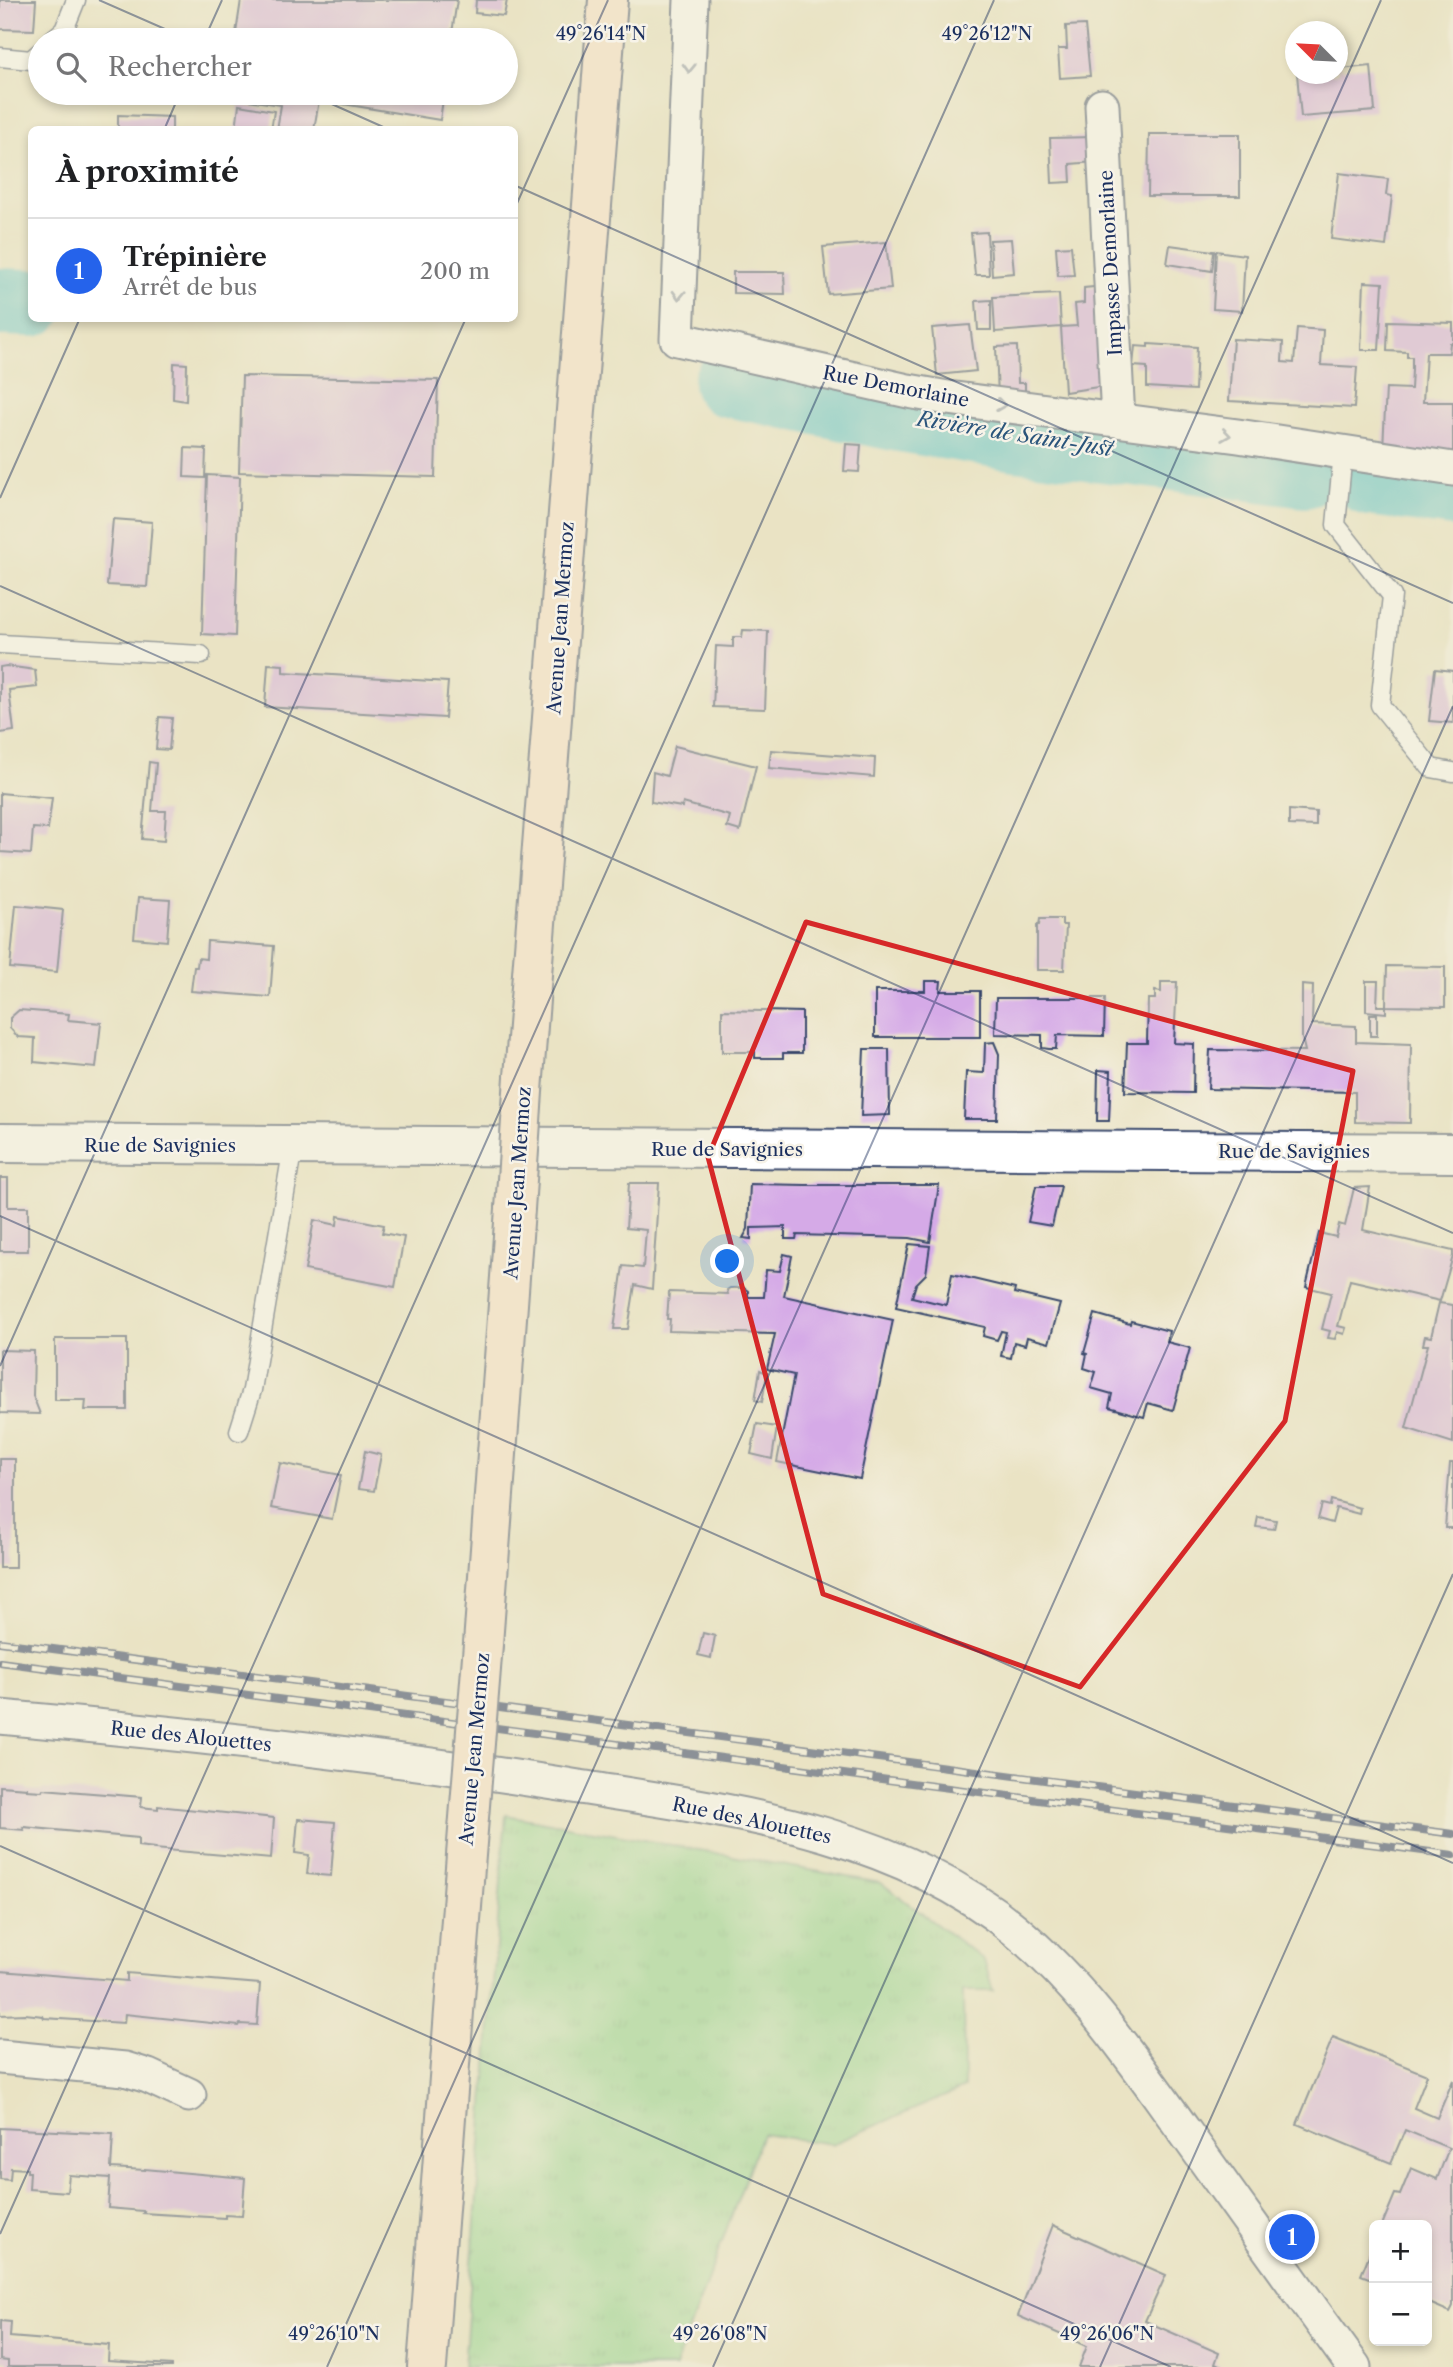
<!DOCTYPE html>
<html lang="fr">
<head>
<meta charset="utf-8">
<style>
	body { margin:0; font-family:"Libre Caslon Text",serif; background:#f2f2f2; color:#202124 }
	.controls { position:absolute; right:21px; bottom:21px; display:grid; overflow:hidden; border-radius:10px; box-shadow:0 4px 10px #0003 }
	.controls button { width:63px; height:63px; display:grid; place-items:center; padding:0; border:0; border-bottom:2px solid #e0e0e0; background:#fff; color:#202124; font:35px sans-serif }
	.compass { position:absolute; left:1285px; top:21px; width:63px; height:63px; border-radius:50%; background:#fff; box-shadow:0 4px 10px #0003; rotate:294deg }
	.you { position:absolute; left:728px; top:1262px; width:24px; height:24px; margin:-18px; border:5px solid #fff; border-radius:50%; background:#1a73e8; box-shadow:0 0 0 10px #1a73e833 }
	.badge { display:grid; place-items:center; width:46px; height:46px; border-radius:50%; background:#2563eb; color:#fff; font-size:23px; font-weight:700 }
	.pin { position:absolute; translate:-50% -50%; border:4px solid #fff; box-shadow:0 2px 7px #0006 }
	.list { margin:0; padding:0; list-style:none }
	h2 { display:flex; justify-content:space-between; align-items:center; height:91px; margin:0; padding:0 28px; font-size:30px }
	h2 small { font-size:23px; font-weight:400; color:#757577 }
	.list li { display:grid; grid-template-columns:46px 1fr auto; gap:21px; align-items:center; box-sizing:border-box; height:105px; padding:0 28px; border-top:2px solid #e0e0e0 }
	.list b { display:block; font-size:26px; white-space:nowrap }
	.list p { margin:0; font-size:23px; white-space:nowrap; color:#757577 }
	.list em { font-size:23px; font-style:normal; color:#757577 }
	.icon { flex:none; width:38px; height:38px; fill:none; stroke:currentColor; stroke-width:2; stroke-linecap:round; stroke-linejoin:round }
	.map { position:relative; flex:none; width:1453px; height:2367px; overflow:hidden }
	.search { position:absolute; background:#fff; box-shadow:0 4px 10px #0003; left:28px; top:28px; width:490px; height:77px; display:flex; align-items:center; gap:18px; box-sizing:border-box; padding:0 24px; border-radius:38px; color:#757577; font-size:26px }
	.panel { position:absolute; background:#fff; box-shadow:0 4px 10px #0003; left:28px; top:126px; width:490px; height:196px; border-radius:10px }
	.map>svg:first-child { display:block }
	.grass { fill:url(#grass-tufts); stroke:#548278; stroke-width:2 }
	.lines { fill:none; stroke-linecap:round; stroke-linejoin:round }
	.river { stroke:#59c5d1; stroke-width:68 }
	.building { fill:#d5aae7 }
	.service-casing { stroke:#3a4a6d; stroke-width:21 }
	.minor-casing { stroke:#3a4a6d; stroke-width:37 }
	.tertiary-casing { stroke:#3a4a6d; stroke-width:42 }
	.secondary-casing { stroke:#3a4a6d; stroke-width:42 }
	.service { stroke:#fff; stroke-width:18 }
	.minor { stroke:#fff; stroke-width:33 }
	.tertiary { stroke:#fff; stroke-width:38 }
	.secondary { stroke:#fde4d1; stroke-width:38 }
	.rail-casing { stroke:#1b2f5e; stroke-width:8 }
	.rail { stroke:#f7f3e8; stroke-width:5; stroke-dasharray:16; stroke-linecap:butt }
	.secondary-bridge-casing { stroke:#3a4a6d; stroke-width:42; stroke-linecap:butt }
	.secondary-bridge { stroke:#fde4d1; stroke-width:38 }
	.oneway { stroke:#8d97ae }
	.marked { fill:none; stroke:#d62828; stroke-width:5; stroke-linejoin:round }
	.ticks { fill:none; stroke:#1b2f5e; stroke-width:2; stroke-opacity:0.45 }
	.labels { text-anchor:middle; stroke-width:5; stroke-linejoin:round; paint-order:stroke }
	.street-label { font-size:19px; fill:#1b2f5e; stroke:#f7f3e8 }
	.water-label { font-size:21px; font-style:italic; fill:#2a547b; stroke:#f7f3e8 }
	.ticks-label { font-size:18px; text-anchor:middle; fill:#1b2f5e; stroke:#f7f3e8; stroke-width:5; stroke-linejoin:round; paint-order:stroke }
</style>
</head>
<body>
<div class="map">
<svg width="1453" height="2367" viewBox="0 0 1453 2367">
	<defs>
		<pattern id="grass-tufts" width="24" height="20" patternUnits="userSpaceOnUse" patternTransform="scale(1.75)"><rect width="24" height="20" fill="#8ed691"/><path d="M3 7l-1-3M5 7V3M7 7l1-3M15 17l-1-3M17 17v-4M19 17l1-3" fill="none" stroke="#7ab87f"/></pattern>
	</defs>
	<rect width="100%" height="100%" fill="#f7f3e8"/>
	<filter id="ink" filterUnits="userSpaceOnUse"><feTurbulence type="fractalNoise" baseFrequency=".0143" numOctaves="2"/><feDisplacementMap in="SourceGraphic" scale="14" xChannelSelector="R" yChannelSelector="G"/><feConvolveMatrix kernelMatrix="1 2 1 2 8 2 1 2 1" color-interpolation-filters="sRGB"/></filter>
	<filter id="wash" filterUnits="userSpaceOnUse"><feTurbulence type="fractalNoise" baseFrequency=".00686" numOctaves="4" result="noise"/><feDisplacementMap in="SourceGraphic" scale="28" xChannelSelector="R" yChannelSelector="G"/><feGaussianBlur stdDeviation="1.57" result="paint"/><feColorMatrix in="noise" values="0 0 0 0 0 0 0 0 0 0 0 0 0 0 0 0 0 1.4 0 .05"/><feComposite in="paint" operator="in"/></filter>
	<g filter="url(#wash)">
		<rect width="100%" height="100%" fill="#eae3c4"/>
		<!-- grass -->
		<polygon class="grass" points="506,1815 881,1883 984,1960 993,1991 963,1991 964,2088 832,2144 762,2134 675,2367 464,2367"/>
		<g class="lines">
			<!-- river -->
			<g class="river">
				<polyline points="0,302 32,303"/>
				<polyline points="727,383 899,418 1015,437 1305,474"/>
				<polyline points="1369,482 1453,493"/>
			</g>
		</g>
		<g id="blocks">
			<!-- building -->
			<g class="building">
				<polygon points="0,0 36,0 34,30 0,29"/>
				<polygon points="241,0 457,0 451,40 235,40"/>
				<polygon points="476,0 507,0 504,16 475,13"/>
				<polygon points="1085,25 1090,76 1060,78 1058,49 1067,49 1066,26"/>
				<polygon points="1338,62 1339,62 1340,69 1371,66 1375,111 1301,117 1297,74 1338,74"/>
				<polygon points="229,93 444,93 440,120 319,100 314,130 277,130 281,105 229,97"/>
				<polygon points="239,105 274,111 271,130 236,129"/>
				<polygon points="118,115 172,117 172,130 118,130"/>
				<polygon points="1149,134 1240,134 1240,196 1148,196"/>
				<polygon points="1093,137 1095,162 1070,164 1071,182 1052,183 1050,138"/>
				<polygon points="1339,173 1388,179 1386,195 1392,196 1386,246 1331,239"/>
				<polygon points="987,232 989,275 975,275 971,233"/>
				<polygon points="1011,239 1014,273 992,275 990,240"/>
				<polygon points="886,242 891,289 828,294 823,247"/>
				<polygon points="1170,245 1214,251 1212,271 1167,264"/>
				<polygon points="1071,246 1074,275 1058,276 1056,247"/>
				<polygon points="1216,251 1245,255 1242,311 1213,309"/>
				<polygon points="733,272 784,272 785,294 733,293"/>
				<polygon points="1364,282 1383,283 1379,350 1361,350"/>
				<polygon points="1104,286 1111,385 1065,392 1061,327 995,332 993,297 1059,294 1061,327 1077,326 1075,304 1084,303 1084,288"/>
				<polygon points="991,300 991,330 978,330 976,301"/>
				<polygon points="1388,321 1453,323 1453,343 1450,343 1449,353 1426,353 1423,402 1453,402 1453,458 1383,449 1386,388 1411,389 1412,370 1412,357 1407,357 1407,352 1387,351"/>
				<polygon points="970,325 976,371 937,375 932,328"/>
				<polygon points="1297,328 1323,330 1321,365 1357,367 1354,408 1229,401 1233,339 1283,342 1282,362 1294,363"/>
				<polygon points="1148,344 1197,347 1195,390 1147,387 1147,367 1133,366 1135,346 1148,347"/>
				<polygon points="1017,346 1018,383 1025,383 1025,401 998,397 996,347"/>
				<polygon points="174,363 187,364 186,401 173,399"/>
				<polygon points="242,376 438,380 435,477 239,472"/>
				<polygon points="846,444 861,445 859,472 844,471"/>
				<polygon points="185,448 206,449 205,478 184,477"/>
				<polygon points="207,475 240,477 235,636 202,634"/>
				<polygon points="113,519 152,522 147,587 107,585"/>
				<polygon points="743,630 768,631 765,709 713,707 716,646 733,647 733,637 742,637"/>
				<polygon points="268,664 283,665 283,672 448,682 445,718 265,707"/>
				<polygon points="6,666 35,670 37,687 9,690 14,731 0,733 0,667"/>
				<polygon points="1435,669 1453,671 1453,723 1429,721"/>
				<polygon points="159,717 172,718 169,750 156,749"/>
				<polygon points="675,746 756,766 740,831 727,827 730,816 683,803 682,807 651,802 653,772 667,776"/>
				<polygon points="771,750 875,758 874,777 769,768"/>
				<polygon points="149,762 156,763 152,811 166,811 164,841 142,839"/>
				<polygon points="0,793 52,798 48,829 33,828 31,854 0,852"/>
				<polygon points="1289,810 1316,812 1316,826 1289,825"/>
				<polygon points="138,898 170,900 167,941 134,938"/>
				<polygon points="16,905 63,910 57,972 10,968"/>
				<polygon points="1040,919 1062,919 1062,925 1066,925 1064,970 1037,970 1037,925 1039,925"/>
				<polygon points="207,941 274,946 270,997 191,991 194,967 197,967 198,958 206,959"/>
				<polygon points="1387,966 1445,967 1445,1007 1386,1006"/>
				<polygon points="925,981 941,981 940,991 980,991 980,1037 875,1037 875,991 925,991"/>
				<polygon points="1366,981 1378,981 1377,1006 1386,1006 1386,1013 1366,1011"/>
				<polygon points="1161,982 1177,982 1174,1043 1194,1044 1193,1093 1125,1092 1127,1043 1147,1043 1148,999 1155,999 1155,991 1161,992"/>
				<polygon points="1302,985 1313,986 1312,1024 1356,1026 1356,1042 1411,1044 1410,1123 1355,1122 1355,1092 1208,1089 1210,1050 1305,1051 1302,1038"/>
				<polygon points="996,998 1105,998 1104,1036 1057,1035 1056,1049 1049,1049 1042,1048 1042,1035 995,1034"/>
				<polygon points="19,1010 69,1014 68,1020 101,1023 96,1068 34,1062 35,1038 18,1037 10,1028 10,1018"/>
				<polygon points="722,1010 802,1012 802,1053 783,1053 783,1058 755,1058 755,1052 722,1052"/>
				<rect x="1370" y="1014" width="7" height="22"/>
				<polygon points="994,1042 999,1054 997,1119 964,1119 966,1072 984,1073 985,1043"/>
				<polygon points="864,1049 889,1049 890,1115 861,1116"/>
				<polygon points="1098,1070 1111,1071 1109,1121 1097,1121"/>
				<polygon points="0,1178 8,1178 8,1207 28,1207 28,1251 0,1251"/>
				<polygon points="629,1183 659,1183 652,1289 635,1285 628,1329 614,1329 623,1266 643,1268 646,1230 626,1228"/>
				<polygon points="750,1184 805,1185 939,1185 930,1242 910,1238 797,1235 796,1239 785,1239 785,1227 751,1228 751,1239 743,1238 748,1229"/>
				<polygon points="1036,1186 1061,1186 1052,1226 1028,1222"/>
				<polygon points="1370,1187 1363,1230 1453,1251 1453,1256 1440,1301 1350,1280 1338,1326 1346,1328 1344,1334 1337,1332 1335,1339 1328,1338 1330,1331 1322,1329 1331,1293 1306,1287 1319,1233 1336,1237 1339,1224 1345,1226 1354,1188"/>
				<polygon points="338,1216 384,1225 382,1233 404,1237 395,1287 305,1270 314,1220 337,1225"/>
				<polygon points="909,1244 930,1246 926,1274 916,1284 912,1297 946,1305 952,1274 1015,1289 1014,1293 1060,1304 1049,1343 1027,1337 1025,1345 1014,1342 1011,1358 1001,1356 1006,1332 1001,1331 997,1340 983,1336 985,1327 896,1307"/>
				<polygon points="784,1254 792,1256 784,1296 893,1320 860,1479 777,1462 794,1375 767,1369 775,1334 669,1331 670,1319 667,1319 669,1292 728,1294 727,1290 730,1288 744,1288 748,1291 748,1297 764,1297 766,1270 780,1271"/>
				<polygon points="1439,1303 1453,1305 1453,1443 1406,1428 1428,1345 1423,1345 1425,1336 1431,1337"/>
				<polygon points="1095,1314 1130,1324 1131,1321 1169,1331 1167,1342 1190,1348 1173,1410 1148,1403 1144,1417 1109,1407 1112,1394 1091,1388 1096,1372 1084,1368 1087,1354 1084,1353"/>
				<polygon points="55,1339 127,1339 127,1410 85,1410 86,1400 55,1400"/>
				<polygon points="0,1350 34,1351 33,1396 40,1414 0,1413"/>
				<polygon points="760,1370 767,1373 762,1402 755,1400"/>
				<polygon points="757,1424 777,1427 772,1459 751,1454"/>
				<polygon points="365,1451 381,1455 374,1491 358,1489"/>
				<rect x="0" y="1459" width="15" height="109"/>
				<polygon points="280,1463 341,1475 332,1519 271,1508"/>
				<polygon points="1450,1463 1453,1463 1453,1528 1445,1528"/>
				<polygon points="1331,1500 1360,1508 1359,1514 1336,1508 1332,1523 1318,1519 1322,1504 1330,1506"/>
				<polygon points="1258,1517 1276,1520 1274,1529 1256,1527"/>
				<polygon points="703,1633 715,1636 711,1658 698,1655"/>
				<polygon points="0,1786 27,1788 27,1790 42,1791 43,1789 142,1797 141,1807 158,1809 158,1806 274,1818 271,1859 154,1849 155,1848 138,1846 138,1838 23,1827 24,1830 0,1828"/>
				<polygon points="298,1819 335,1822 331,1876 307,1874 309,1855 295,1853"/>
				<polygon points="0,1971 127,1981 127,1973 260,1984 257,2025 240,2024 239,2026 125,2014 124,2023 44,2018 43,2016 25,2014 0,2015"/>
				<polygon points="1333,2037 1427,2075 1414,2108 1437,2118 1453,2080 1453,2306 1450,2312 1427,2302 1427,2225 1382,2225 1395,2194 1400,2195 1411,2168 1437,2179 1449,2148 1405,2130 1391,2163 1297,2124"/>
				<polygon points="0,2128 113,2134 111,2168 145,2170 145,2169 245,2178 242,2216 225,2215 225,2218 143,2213 144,2211 108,2208 110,2178 69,2175 67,2192 29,2189 30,2172 27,2172 27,2169 11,2168 10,2180 0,2179"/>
				<polygon points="1053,2225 1166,2275 1145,2321 1219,2353 1215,2364 1222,2367 1079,2367 1087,2346 1018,2316"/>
				<polygon points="1374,2243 1374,2280 1361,2275"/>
				<polygon points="0,2321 11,2322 10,2337 109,2345 108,2361 172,2365 172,2367 8,2367 8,2361 0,2360"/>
			</g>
		</g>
	</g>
	<g filter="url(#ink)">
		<use href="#blocks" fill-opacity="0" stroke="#3a4a6d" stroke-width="2"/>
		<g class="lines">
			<defs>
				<g id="service">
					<polyline points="52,40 64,30 76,0"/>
					<polyline points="0,57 31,60 40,52"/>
					<polyline points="1343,452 1336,525 1392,596 1380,705 1431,768 1453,772"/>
					<polyline points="0,644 201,655"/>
					<polyline points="239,1431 252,1390 293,1146"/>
				</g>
				<g id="minor">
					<polyline points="691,0 677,339 908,391 948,398 1238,436 1453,469"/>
					<polyline points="1102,106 1118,420"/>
					<path d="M 0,1717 C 190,1734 379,1755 567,1785 C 721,1810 889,1827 1014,1929 C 1083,1986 1133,2060 1185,2132 C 1241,2210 1297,2289 1354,2367"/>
					<polyline points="0,2057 125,2069 148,2076 189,2095"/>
				</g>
				<polyline id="tertiary" points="0,1143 1453,1153"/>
				<g id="secondary">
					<polyline points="524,1077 608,0"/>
					<polyline points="483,1644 515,1209"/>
					<polyline points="427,2367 464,1880"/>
				</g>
			</defs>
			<!-- service casing -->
			<use href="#service" class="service-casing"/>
			<!-- minor casing -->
			<use href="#minor" class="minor-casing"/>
			<!-- tertiary casing -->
			<use href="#tertiary" class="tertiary-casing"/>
			<!-- secondary casing -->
			<use href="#secondary" class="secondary-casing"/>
			<!-- service -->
			<use href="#service" class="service"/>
			<!-- minor -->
			<use href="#minor" class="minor"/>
			<!-- tertiary -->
			<use href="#tertiary" class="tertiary"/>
			<!-- secondary -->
			<use href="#secondary" class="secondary"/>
			<defs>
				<g id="rail">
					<polyline points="0,1642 1453,1834"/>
					<polyline points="0,1662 1453,1855"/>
				</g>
			</defs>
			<!-- rail casing -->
			<use href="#rail" class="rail-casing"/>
			<!-- rail -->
			<use href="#rail" class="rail"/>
			<defs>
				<g id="secondary-bridge">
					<polyline points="515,1209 524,1077"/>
					<polyline points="464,1880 483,1644"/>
				</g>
			</defs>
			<!-- secondary-bridge casing -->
			<use href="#secondary-bridge" class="secondary-bridge-casing"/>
			<!-- secondary-bridge -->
			<use href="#secondary-bridge" class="secondary-bridge"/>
		</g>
		<!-- one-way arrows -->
		<defs><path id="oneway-chevron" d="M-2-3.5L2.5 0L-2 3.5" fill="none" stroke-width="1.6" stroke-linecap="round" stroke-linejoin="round" transform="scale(1.75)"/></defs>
		<g class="oneway">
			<use href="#oneway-chevron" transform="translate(689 68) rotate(92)"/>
			<use href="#oneway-chevron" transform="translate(679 295) rotate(92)"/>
			<use href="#oneway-chevron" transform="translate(1001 405) rotate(8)"/>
			<use href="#oneway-chevron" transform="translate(1226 435) rotate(8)"/>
		</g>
	</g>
	<!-- marked area -->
	<path d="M0 0H1453V2367H0ZM 806,922 L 1353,1071 L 1285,1421 L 1080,1687 L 823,1594 L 708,1157 Z" fill="#eae3c4" fill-opacity=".55" fill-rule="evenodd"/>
	<path class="marked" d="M 806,922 L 1353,1071 L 1285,1421 L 1080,1687 L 823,1594 L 708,1157 Z"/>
	<!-- ticks -->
	<path class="ticks" d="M 99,0 L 190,40M 204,40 L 222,0M 307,93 L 390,130M 164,130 L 180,93M 514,185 L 1453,603M 514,210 L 608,0M 0,498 L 80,318M 0,586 L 1453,1233M 0,1216 L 1453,1863M 0,1366 L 466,318M 0,1846 L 1171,2367M 0,2234 L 994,0M 327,2367 L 1381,0M 713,2367 L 1453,706M 1100,2367 L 1453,1574"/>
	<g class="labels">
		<!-- street labels -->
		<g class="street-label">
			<text transform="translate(1110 263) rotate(-93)" y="7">Impasse Demorlaine</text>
			<text transform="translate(896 386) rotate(11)" y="7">Rue Demorlaine</text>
			<text transform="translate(560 618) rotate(-86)" y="7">Avenue Jean Mermoz</text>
			<text x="160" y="1152">Rue de Savignies</text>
			<text x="727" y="1156">Rue de Savignies</text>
			<text x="1294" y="1158">Rue de Savignies</text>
			<text transform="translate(517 1183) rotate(-86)" y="7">Avenue Jean Mermoz</text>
			<text transform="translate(191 1736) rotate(6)" y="7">Rue des Alouettes</text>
			<text transform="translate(474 1749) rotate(-85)" y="7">Avenue Jean Mermoz</text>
			<text transform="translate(752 1820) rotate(12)" y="7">Rue des Alouettes</text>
		</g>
		<!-- water labels -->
		<g class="water-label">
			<text transform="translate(1015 434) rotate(9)" y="7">Rivière de Saint-Just</text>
		</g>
	</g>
	<g class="ticks-label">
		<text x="987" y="40">49°26'12"N</text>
		<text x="601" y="40">49°26'14"N</text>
		<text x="334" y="2340">49°26'10"N</text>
		<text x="720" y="2340">49°26'08"N</text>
		<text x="1107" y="2340">49°26'06"N</text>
	</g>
</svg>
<div class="controls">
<button>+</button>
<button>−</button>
</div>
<svg class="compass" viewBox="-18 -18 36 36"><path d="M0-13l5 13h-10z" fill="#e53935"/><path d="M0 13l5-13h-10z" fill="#757577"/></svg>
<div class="you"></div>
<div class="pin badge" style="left:1292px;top:2237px">1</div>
<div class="search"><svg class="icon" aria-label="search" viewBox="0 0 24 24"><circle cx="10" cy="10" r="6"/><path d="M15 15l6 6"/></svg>Rechercher</div>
<section class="panel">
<h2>À proximité<small></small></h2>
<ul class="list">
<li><span class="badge">1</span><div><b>Trépinière</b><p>Arrêt de bus</p></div><em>200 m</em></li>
</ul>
</section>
</div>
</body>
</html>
